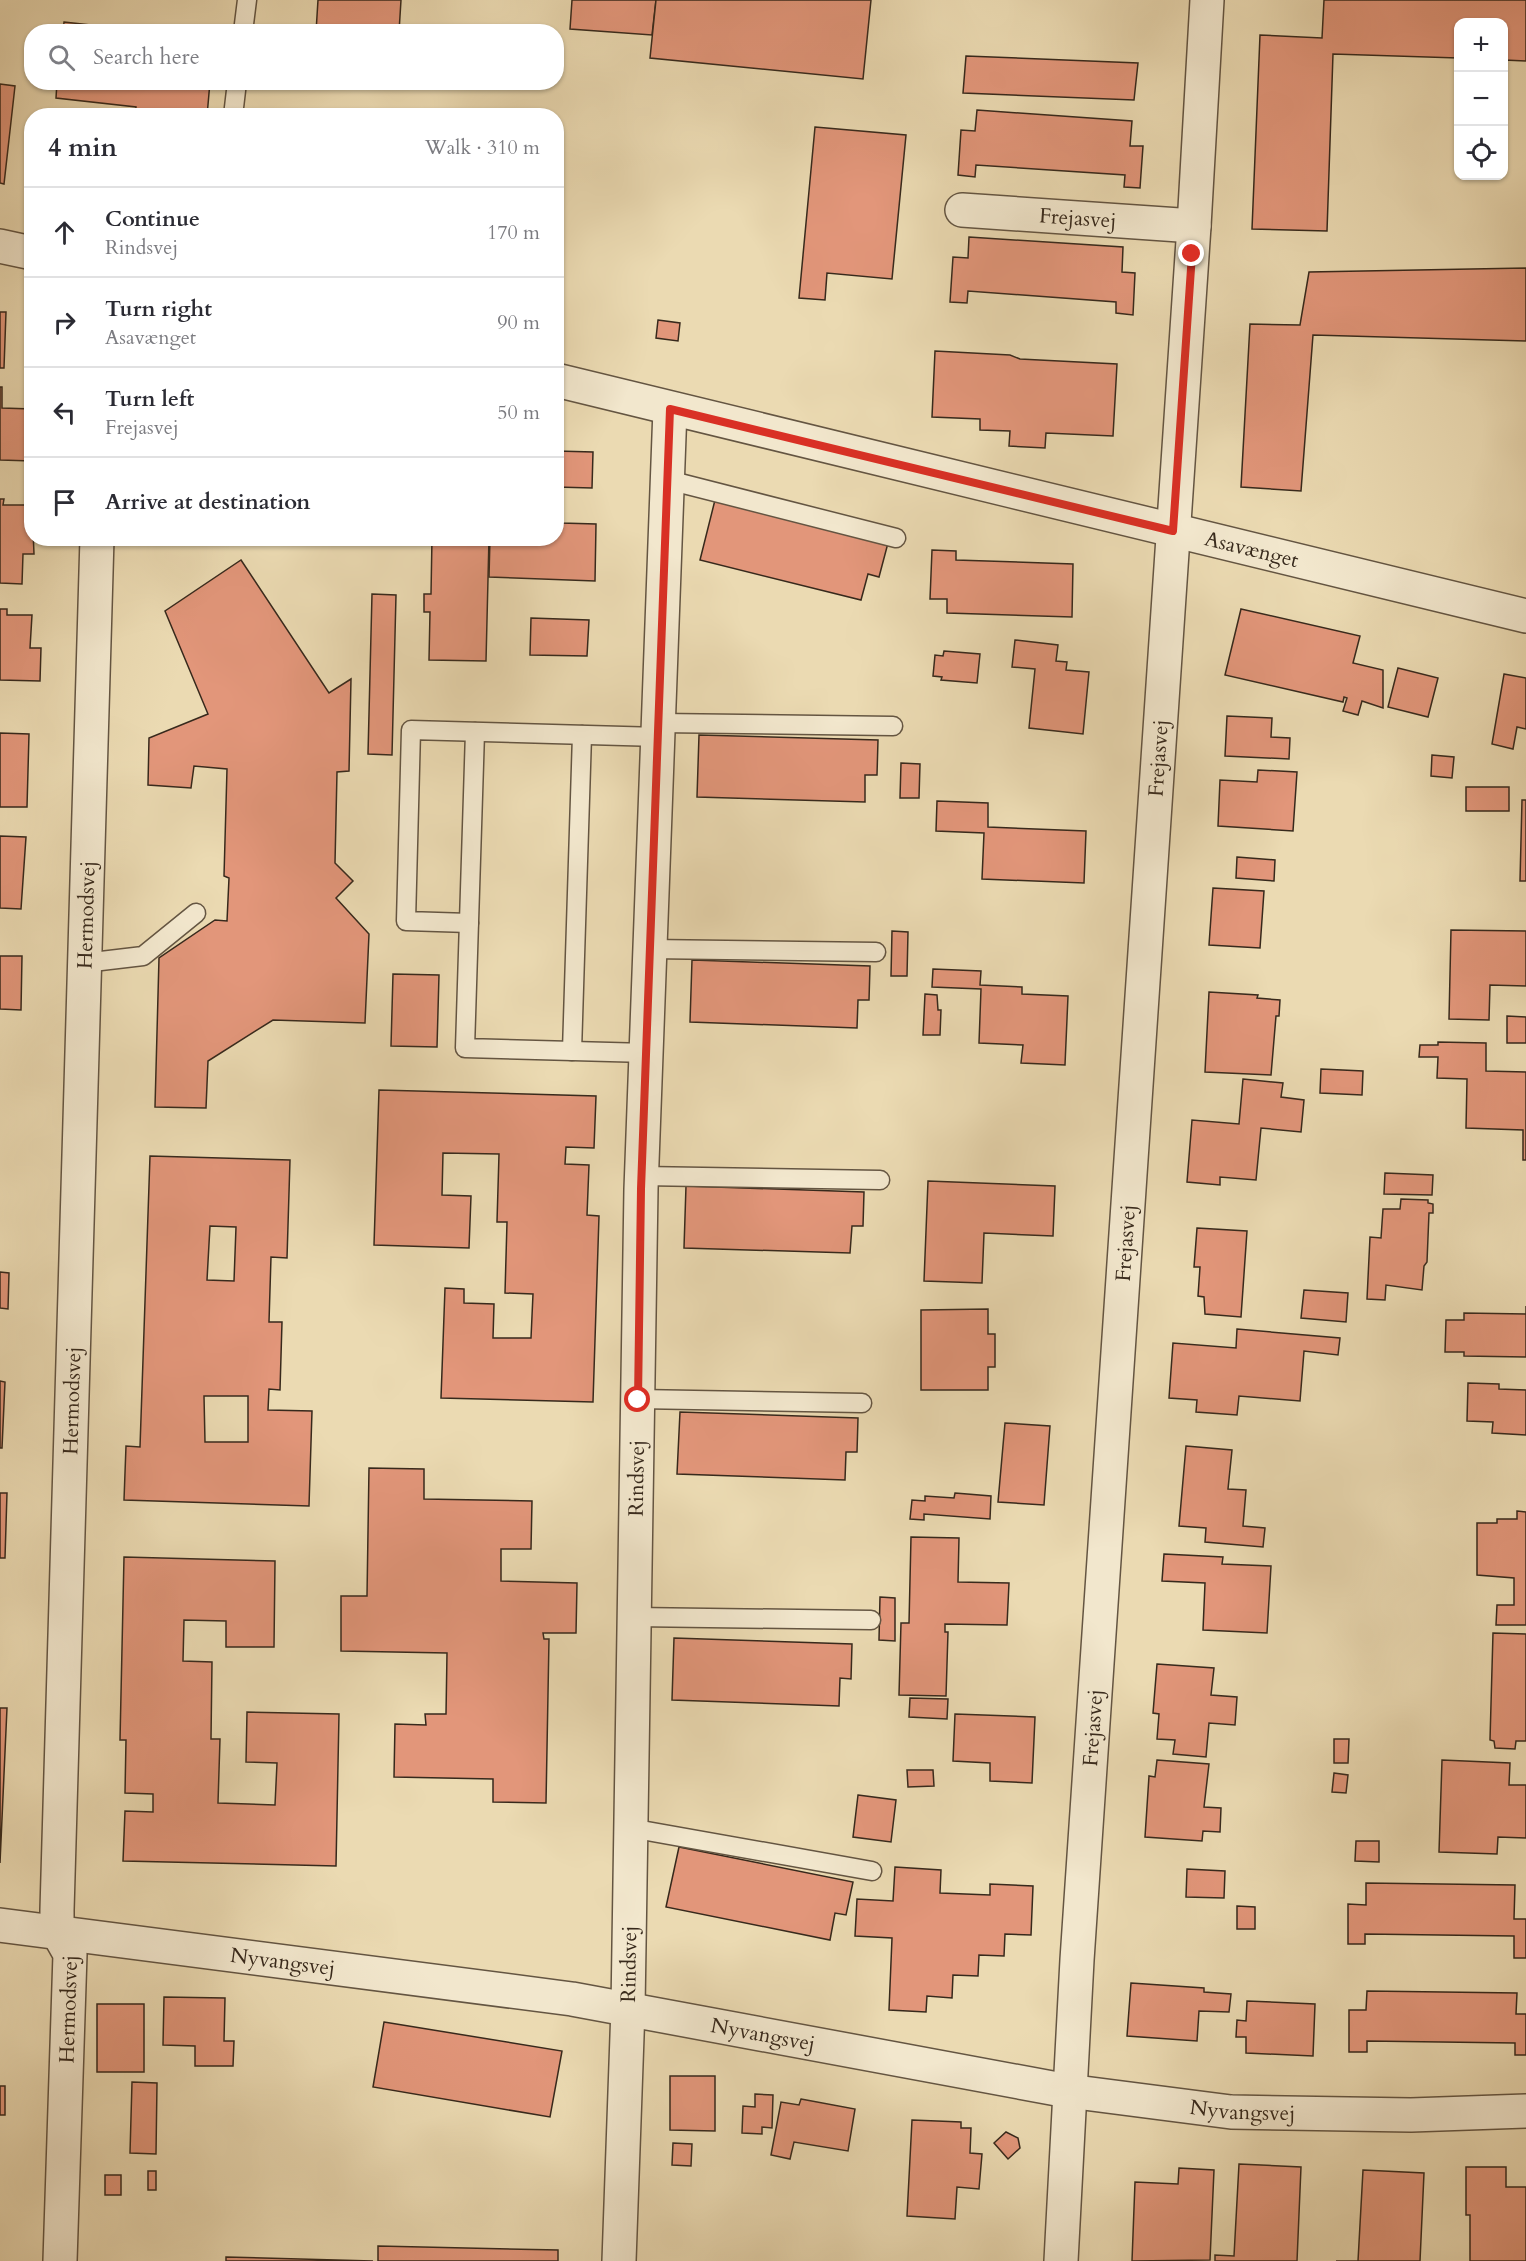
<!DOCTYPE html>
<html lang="en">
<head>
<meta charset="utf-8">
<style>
	body { margin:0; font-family:Cardo,serif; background:#f7f7f7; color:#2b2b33 }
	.controls { position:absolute; right:18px; top:18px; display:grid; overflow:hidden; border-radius:12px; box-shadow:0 2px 4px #0004 }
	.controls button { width:54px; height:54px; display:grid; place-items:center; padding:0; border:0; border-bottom:2px solid #e1e1e2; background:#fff; color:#2b2b33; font:30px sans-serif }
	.stop { position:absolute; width:18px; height:18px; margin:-14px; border:4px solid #d93025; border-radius:50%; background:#fff }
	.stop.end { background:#d93025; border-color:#fff; box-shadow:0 2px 6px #0008 }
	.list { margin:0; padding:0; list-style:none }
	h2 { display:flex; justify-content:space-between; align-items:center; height:78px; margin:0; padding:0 24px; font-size:26px }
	h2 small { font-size:20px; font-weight:400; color:#7c7c81 }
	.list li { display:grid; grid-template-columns:39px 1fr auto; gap:18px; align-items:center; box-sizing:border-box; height:90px; padding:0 24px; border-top:2px solid #e1e1e2 }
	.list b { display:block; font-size:22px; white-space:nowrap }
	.list p { margin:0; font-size:20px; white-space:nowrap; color:#7c7c81 }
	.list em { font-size:20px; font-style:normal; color:#7c7c81 }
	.icon { flex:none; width:33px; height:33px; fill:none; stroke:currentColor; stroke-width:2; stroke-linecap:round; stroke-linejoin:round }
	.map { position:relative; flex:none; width:1526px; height:2261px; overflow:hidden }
	.search { position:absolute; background:#fff; box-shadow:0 2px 4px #0004; left:24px; top:24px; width:540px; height:66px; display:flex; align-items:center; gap:15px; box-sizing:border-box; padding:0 21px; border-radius:24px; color:#7c7c81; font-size:22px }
	.panel { position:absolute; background:#fff; box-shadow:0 2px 4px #0004; left:24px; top:108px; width:540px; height:438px; border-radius:24px }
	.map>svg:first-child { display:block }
	.building { fill:#e2967a; stroke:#37291c; stroke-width:1.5; fill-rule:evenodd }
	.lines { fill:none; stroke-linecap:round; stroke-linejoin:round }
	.service-casing { stroke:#645542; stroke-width:21 }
	.minor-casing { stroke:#645542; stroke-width:36 }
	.service { stroke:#f2e7cd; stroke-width:18 }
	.minor { stroke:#f2e7cd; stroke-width:33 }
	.route { stroke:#d93025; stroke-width:8 }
	.labels { text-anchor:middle; stroke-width:5; stroke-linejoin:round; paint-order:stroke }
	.street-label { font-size:21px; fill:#37291c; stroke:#f2e7cd }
</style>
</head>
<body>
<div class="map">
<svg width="1526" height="2261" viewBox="0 0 1526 2261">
	<rect width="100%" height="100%" fill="#ebdab2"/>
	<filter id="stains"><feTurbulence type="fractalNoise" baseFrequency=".00333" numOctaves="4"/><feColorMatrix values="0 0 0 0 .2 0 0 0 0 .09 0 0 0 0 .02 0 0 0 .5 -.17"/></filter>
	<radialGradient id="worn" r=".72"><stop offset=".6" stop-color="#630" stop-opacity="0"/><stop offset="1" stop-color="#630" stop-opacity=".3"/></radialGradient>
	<!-- building -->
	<g class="building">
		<polygon points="318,0 401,0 399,32 316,32"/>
		<polygon points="572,0 656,0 652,35 570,29"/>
		<polygon points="656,0 871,0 863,79 650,58"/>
		<polygon points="1324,0 1526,0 1526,61 1504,60 1504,22 1458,22 1458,58 1333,54 1327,231 1252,229 1260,35 1322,38"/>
		<polygon points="64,22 154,32 63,32"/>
		<polygon points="966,56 1138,63 1134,100 963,93"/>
		<polygon points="57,82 210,82 207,116 135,116 136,107 56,98"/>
		<polygon points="0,84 15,86 4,184 0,183"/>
		<polygon points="977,110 1132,121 1130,146 1143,146 1140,188 1124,187 1125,175 976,165 975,177 958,175 961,130 975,131"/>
		<polygon points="815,127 906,135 892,279 827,273 825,300 799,298"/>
		<polygon points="969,237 1123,247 1122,272 1135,273 1133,315 1116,313 1116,302 968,291 967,303 950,302 953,257 968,258"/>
		<polygon points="1526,268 1526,341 1313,335 1301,491 1241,487 1250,324 1300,325 1309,272"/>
		<polygon points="0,312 6,312 4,368 0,368"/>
		<polygon points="658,320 680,323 678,341 656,338"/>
		<polygon points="935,351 1010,355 1020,359 1117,364 1113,436 1046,433 1045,448 1009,446 1010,431 980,430 980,419 932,417"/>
		<polygon points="0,387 2,387 2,408 32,409 32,461 0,460"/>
		<polygon points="556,451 593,452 592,488 556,487"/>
		<polygon points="0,499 4,499 3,505 32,505 34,554 23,554 22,584 0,583"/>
		<polygon points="715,500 888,543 879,577 868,574 861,600 700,560"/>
		<polygon points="556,517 561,517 561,523 596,524 595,581 489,577 490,538 556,538"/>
		<polygon points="432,538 489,538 486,661 429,660 430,612 424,612 424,594 431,594"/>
		<polygon points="932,550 956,551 956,560 1073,564 1072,617 947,613 947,599 930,599"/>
		<polygon points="241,560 329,693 351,679 349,771 337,772 335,863 353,881 336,898 369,934 365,1023 273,1020 208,1061 206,1108 155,1107 159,958 215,920 227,921 229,878 224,876 227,769 194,766 191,788 148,785 149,738 208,714 165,611"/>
		<polygon points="372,594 396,595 392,755 368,754"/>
		<polygon points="0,609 7,609 7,615 32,615 30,648 41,648 40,681 0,680"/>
		<polygon points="1241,609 1360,636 1353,663 1383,670 1383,708 1362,701 1358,715 1343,711 1347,698 1344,697 1343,702 1225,675"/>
		<polygon points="531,618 589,620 587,656 530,655"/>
		<polygon points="1015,640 1058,645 1056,661 1067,662 1066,670 1089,672 1083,734 1029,728 1035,669 1012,667"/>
		<polygon points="944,651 980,654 977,683 941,680 942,677 933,676 935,655 943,656"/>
		<polygon points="1398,668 1438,678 1428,717 1388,707"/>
		<polygon points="1504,674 1526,678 1526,729 1517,727 1513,749 1492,744"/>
		<polygon points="1227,716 1272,718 1271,737 1290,738 1289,759 1225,756"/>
		<polygon points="0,733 29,734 27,807 0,807"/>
		<polygon points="699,735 878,740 877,775 865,775 865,802 697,797"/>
		<polygon points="1432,755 1454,757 1452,778 1431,776"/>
		<polygon points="901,763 920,764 919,798 900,798"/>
		<polygon points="1258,770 1297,772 1293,831 1218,826 1220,780 1257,782"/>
		<rect x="1466" y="787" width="43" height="24"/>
		<polygon points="1522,800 1526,800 1526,881 1520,881"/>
		<polygon points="937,801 988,803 988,827 1086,831 1084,883 982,879 984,833 936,831"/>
		<polygon points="0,836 26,837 21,909 0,908"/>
		<polygon points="1237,857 1275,860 1274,881 1236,878"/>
		<polygon points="1213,888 1264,891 1260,948 1209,945"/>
		<polygon points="1451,930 1526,931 1526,986 1490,985 1489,1020 1449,1019"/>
		<polygon points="892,931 908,932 907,976 891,976"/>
		<polygon points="0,956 22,956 21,1010 0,1009"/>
		<polygon points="692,960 870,966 869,1000 858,1000 857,1028 690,1022"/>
		<polygon points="933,969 981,971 980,985 1022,987 1022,994 1068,996 1065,1065 1021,1063 1023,1045 979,1043 981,989 932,987"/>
		<polygon points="393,974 439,975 437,1047 391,1046"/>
		<polygon points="1209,992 1258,995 1257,998 1280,1000 1279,1016 1276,1016 1271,1075 1205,1072"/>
		<polygon points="925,994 937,995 938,1010 941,1010 940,1035 923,1035"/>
		<polygon points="1507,1016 1526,1017 1526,1043 1507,1043"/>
		<polygon points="1438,1042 1486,1043 1486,1071 1526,1072 1526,1160 1523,1160 1523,1130 1466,1128 1467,1079 1437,1078 1438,1057 1419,1057 1420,1045 1438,1045"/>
		<polygon points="1321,1069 1363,1071 1362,1095 1320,1093"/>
		<polygon points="1243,1079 1283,1083 1281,1097 1304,1100 1301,1132 1261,1128 1256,1180 1220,1177 1220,1185 1187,1182 1192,1120 1239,1124"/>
		<polygon points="379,1090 596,1096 594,1148 566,1147 565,1164 589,1165 587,1215 599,1216 593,1402 441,1398 445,1288 464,1289 464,1303 494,1304 493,1338 531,1338 533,1294 505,1293 507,1222 497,1222 499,1154 443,1153 442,1195 471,1196 469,1248 374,1245"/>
		<path d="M 150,1156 L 290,1160 L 287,1258 L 271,1257 L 269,1322 L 282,1322 L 280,1390 L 269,1389 L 268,1410 L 312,1411 L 309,1506 L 124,1500 L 126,1446 L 140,1447 ZM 210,1226 L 236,1227 L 234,1281 L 207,1280 ZM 204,1396 L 248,1396 L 248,1442 L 205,1442 Z"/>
		<polygon points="1385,1173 1433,1175 1432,1195 1384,1194"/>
		<polygon points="928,1181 1055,1186 1053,1236 984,1233 982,1283 924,1281"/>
		<polygon points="686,1186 864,1192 863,1226 852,1226 850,1253 684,1248"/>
		<polygon points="1401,1199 1428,1200 1428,1203 1433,1204 1433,1213 1429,1213 1427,1262 1424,1266 1422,1290 1386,1285 1385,1300 1367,1299 1370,1237 1381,1238 1383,1209 1400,1209"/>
		<polygon points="1197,1228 1247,1231 1241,1317 1205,1314 1204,1297 1198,1296 1200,1267 1194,1267"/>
		<polygon points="0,1272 9,1273 8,1309 0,1308"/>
		<polygon points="1304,1290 1348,1293 1346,1322 1301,1318"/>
		<polygon points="1526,1306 1526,1357 1464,1356 1464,1352 1445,1352 1446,1320 1464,1320 1464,1313 1526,1314"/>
		<polygon points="988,1309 988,1334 995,1334 995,1367 988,1367 988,1390 921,1390 921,1310"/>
		<polygon points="1237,1329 1340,1338 1338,1355 1304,1351 1300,1401 1239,1396 1237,1415 1196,1412 1197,1400 1169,1398 1173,1343 1236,1348"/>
		<polygon points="0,1381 5,1382 2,1448 0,1448"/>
		<polygon points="1468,1383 1499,1384 1499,1389 1526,1390 1526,1435 1492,1433 1493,1422 1467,1421"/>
		<polygon points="680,1412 858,1418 857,1452 846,1452 845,1480 677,1474"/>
		<polygon points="1005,1423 1050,1426 1044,1505 998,1502"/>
		<polygon points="1186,1446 1232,1450 1228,1489 1246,1490 1243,1526 1265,1528 1263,1547 1205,1542 1206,1528 1179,1526"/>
		<polygon points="369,1468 424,1469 424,1499 532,1501 531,1549 501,1549 501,1581 577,1583 576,1633 543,1633 544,1639 549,1639 546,1803 493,1802 493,1779 394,1777 395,1724 426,1725 425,1714 446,1714 447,1653 341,1651 341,1596 367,1596"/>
		<polygon points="0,1493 7,1493 5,1558 0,1558"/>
		<polygon points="955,1493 991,1496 990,1519 924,1514 924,1520 910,1519 912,1500 925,1501 925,1496 954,1498"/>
		<polygon points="1517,1511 1526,1512 1526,1625 1496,1625 1497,1605 1514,1605 1514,1578 1477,1575 1477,1523 1497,1523 1497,1519 1517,1519"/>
		<polygon points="911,1537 959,1538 958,1582 1009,1583 1007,1625 945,1624 945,1632 948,1632 946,1696 899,1695 901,1623 909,1623"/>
		<polygon points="1164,1554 1223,1557 1222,1564 1271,1566 1267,1633 1203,1630 1205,1583 1162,1581"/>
		<polygon points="124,1557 275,1561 274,1647 226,1647 226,1621 184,1620 183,1661 212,1662 211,1739 220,1739 218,1803 275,1805 277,1763 246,1762 247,1712 339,1714 336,1866 123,1861 125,1811 153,1812 153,1794 125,1793 126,1740 120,1740"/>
		<polygon points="880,1597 895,1598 895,1641 879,1640"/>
		<polygon points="1493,1633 1526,1634 1526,1741 1516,1741 1515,1749 1495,1748 1494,1741 1490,1740"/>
		<polygon points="674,1638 852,1644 851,1679 840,1678 839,1706 672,1700"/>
		<polygon points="1157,1664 1214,1668 1211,1695 1237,1697 1235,1725 1209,1723 1206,1757 1173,1754 1175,1740 1157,1739 1159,1714 1153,1713"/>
		<polygon points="910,1698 948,1699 947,1719 909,1717"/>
		<polygon points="0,1708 7,1708 0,1863"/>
		<polygon points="955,1714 1035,1717 1032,1783 990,1781 990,1763 953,1761"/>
		<polygon points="1334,1739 1349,1739 1348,1763 1334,1763"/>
		<polygon points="1157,1760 1209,1764 1204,1807 1221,1808 1220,1832 1203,1831 1202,1841 1145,1837 1149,1776 1155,1777"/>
		<polygon points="1442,1760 1510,1763 1509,1785 1526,1785 1526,1838 1498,1837 1497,1854 1439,1852"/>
		<polygon points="907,1770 933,1770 934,1786 908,1787"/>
		<polygon points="1334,1773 1348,1775 1346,1793 1332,1792"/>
		<polygon points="858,1795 896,1800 891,1842 853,1837"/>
		<polygon points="1356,1841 1379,1841 1379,1862 1355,1861"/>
		<polygon points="679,1847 853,1882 846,1915 835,1913 830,1940 666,1907"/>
		<polygon points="895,1867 941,1870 940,1893 990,1895 990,1884 1033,1886 1031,1935 1005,1934 1004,1956 979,1955 978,1976 953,1975 952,1998 927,1996 926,2012 889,2010 892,1938 855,1936 857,1899 893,1901"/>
		<polygon points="1187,1869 1225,1871 1224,1898 1186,1897"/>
		<polygon points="1366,1883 1515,1885 1514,1919 1526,1919 1526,1958 1514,1958 1514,1936 1365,1934 1365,1944 1348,1944 1348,1904 1366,1905"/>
		<polygon points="1237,1906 1255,1907 1255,1929 1237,1929"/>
		<polygon points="1131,1983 1204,1988 1204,1992 1231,1994 1229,2012 1199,2011 1197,2041 1127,2036"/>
		<polygon points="1367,1991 1517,1993 1516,2014 1526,2014 1526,2055 1515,2055 1515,2043 1367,2041 1367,2052 1349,2052 1349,2010 1366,2010"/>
		<polygon points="164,1997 225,1998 224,2041 234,2041 233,2066 195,2066 195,2046 163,2045"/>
		<polygon points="1247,2001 1315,2004 1313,2056 1246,2053 1246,2037 1236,2037 1237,2020 1246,2021"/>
		<rect x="97" y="2004" width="47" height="68"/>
		<polygon points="384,2022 562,2051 550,2117 373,2087"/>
		<polygon points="670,2076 715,2076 715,2131 670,2130"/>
		<polygon points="132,2082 157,2083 156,2154 130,2153"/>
		<rect x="0" y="2086" width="5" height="29"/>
		<polygon points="755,2094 773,2095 772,2128 762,2127 762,2134 742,2133 743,2106 755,2107"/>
		<polygon points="801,2099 855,2109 848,2151 794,2142 790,2159 771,2155 781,2102 799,2105"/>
		<polygon points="912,2120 961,2122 961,2128 971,2128 970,2153 982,2154 979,2189 957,2187 955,2219 907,2216"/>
		<polygon points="1006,2132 1018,2138 1020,2148 1008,2159 994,2143"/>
		<polygon points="673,2143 692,2144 691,2166 672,2165"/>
		<polygon points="1239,2164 1301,2167 1297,2261 1215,2261 1215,2255 1234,2256"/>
		<polygon points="1466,2167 1506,2167 1506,2187 1526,2187 1526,2261 1470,2261 1470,2215 1466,2215"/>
		<polygon points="1179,2168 1214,2170 1210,2260 1132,2261 1135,2182 1178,2184"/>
		<polygon points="1363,2170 1424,2173 1420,2261 1336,2261 1358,2261"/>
		<rect x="148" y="2171" width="8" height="19"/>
		<rect x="105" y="2175" width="16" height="20"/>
		<polygon points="378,2246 558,2250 558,2261 378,2261"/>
		<polygon points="226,2257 373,2261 226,2261"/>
	</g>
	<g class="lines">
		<defs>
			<g id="service">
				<polyline points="243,32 247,0"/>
				<polyline points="233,116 237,82"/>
				<polyline points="668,480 896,538"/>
				<polyline points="659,723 893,726"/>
				<polyline points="475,732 465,1048 647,1053"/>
				<polyline points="469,923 406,921 411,730 659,737"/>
				<polyline points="650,949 876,952"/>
				<polyline points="84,963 143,956 196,913"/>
				<polyline points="572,1051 582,735"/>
				<polyline points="642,1176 880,1180"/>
				<polyline points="638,1399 862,1403"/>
				<polyline points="634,1617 871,1620"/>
				<polyline points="630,1828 872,1871"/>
			</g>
			<g id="minor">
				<path id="s1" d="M 962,210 L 1194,226"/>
				<polyline points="0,246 32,253"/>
				<path id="s2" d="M 556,380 L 1526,616"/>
				<path id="s3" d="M 0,1925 L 572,1999 L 1068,2091 L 1231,2112 L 1411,2115 L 1526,2111"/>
				<path id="s4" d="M 60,2261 L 70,1954 L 57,1931 L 57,1910 L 97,538"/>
				<path id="s5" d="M 619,2261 L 628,2008 L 641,1189 L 670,409"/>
				<path id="s6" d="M 1061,2261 L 1077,1960 L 1194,226 L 1207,0"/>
			</g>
		</defs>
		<!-- service casing -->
		<use href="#service" class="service-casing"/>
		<!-- minor casing -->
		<use href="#minor" class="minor-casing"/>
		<!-- service -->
		<use href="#service" class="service"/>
		<!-- minor -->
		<use href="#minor" class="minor"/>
	</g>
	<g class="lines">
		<!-- route -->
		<polyline class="route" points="638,1400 641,1189 670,409 1173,531 1192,254"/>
	</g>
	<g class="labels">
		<!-- street labels -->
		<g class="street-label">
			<text dy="7" stroke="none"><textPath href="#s1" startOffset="116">Frejasvej</textPath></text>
			<text dy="7" stroke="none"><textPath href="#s2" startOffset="716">Asavænget</textPath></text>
			<text dy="7" stroke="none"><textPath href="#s6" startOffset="1506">Frejasvej</textPath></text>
			<text dy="7" stroke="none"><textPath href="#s4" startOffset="1350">Hermodsvej</textPath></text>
			<text dy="7" stroke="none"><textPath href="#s6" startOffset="1020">Frejasvej</textPath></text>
			<text dy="7" stroke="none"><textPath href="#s4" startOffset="864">Hermodsvej</textPath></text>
			<text dy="7" stroke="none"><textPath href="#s5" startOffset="783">Rindsvej</textPath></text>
			<text dy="7" stroke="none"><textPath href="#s6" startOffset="534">Frejasvej</textPath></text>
			<text dy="7" stroke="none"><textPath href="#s3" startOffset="285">Nyvangsvej</textPath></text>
			<text dy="7" stroke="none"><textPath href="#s5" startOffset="297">Rindsvej</textPath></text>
			<text dy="7" stroke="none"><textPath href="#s4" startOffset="252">Hermodsvej</textPath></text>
			<text dy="7" stroke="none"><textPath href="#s3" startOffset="771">Nyvangsvej</textPath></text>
			<text dy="7" stroke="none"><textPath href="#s3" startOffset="1257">Nyvangsvej</textPath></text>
		</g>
	</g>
	<rect width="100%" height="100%" filter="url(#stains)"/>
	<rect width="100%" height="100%" fill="url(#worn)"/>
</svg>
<div class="controls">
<button>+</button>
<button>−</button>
<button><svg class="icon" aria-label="locate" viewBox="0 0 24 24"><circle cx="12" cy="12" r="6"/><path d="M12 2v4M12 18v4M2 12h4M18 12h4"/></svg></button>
</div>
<div class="stop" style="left:638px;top:1400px"></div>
<div class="stop end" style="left:1192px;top:254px"></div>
<div class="search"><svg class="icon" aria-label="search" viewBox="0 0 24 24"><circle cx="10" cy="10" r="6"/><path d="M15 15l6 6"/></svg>Search here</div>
<section class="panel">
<h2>4 min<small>Walk · 310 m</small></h2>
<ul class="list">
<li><svg class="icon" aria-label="ahead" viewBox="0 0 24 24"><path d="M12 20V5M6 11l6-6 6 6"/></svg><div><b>Continue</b><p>Rindsvej</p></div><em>170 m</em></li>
<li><svg class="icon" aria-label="right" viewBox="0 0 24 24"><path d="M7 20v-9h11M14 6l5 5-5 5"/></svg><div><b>Turn right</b><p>Asavænget</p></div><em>90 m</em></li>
<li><svg class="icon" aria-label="left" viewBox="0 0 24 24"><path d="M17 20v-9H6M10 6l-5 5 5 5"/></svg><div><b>Turn left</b><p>Frejasvej</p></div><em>50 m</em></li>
<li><svg class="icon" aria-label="arrive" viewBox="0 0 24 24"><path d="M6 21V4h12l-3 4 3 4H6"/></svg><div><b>Arrive at destination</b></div></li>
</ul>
</section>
</div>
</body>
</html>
